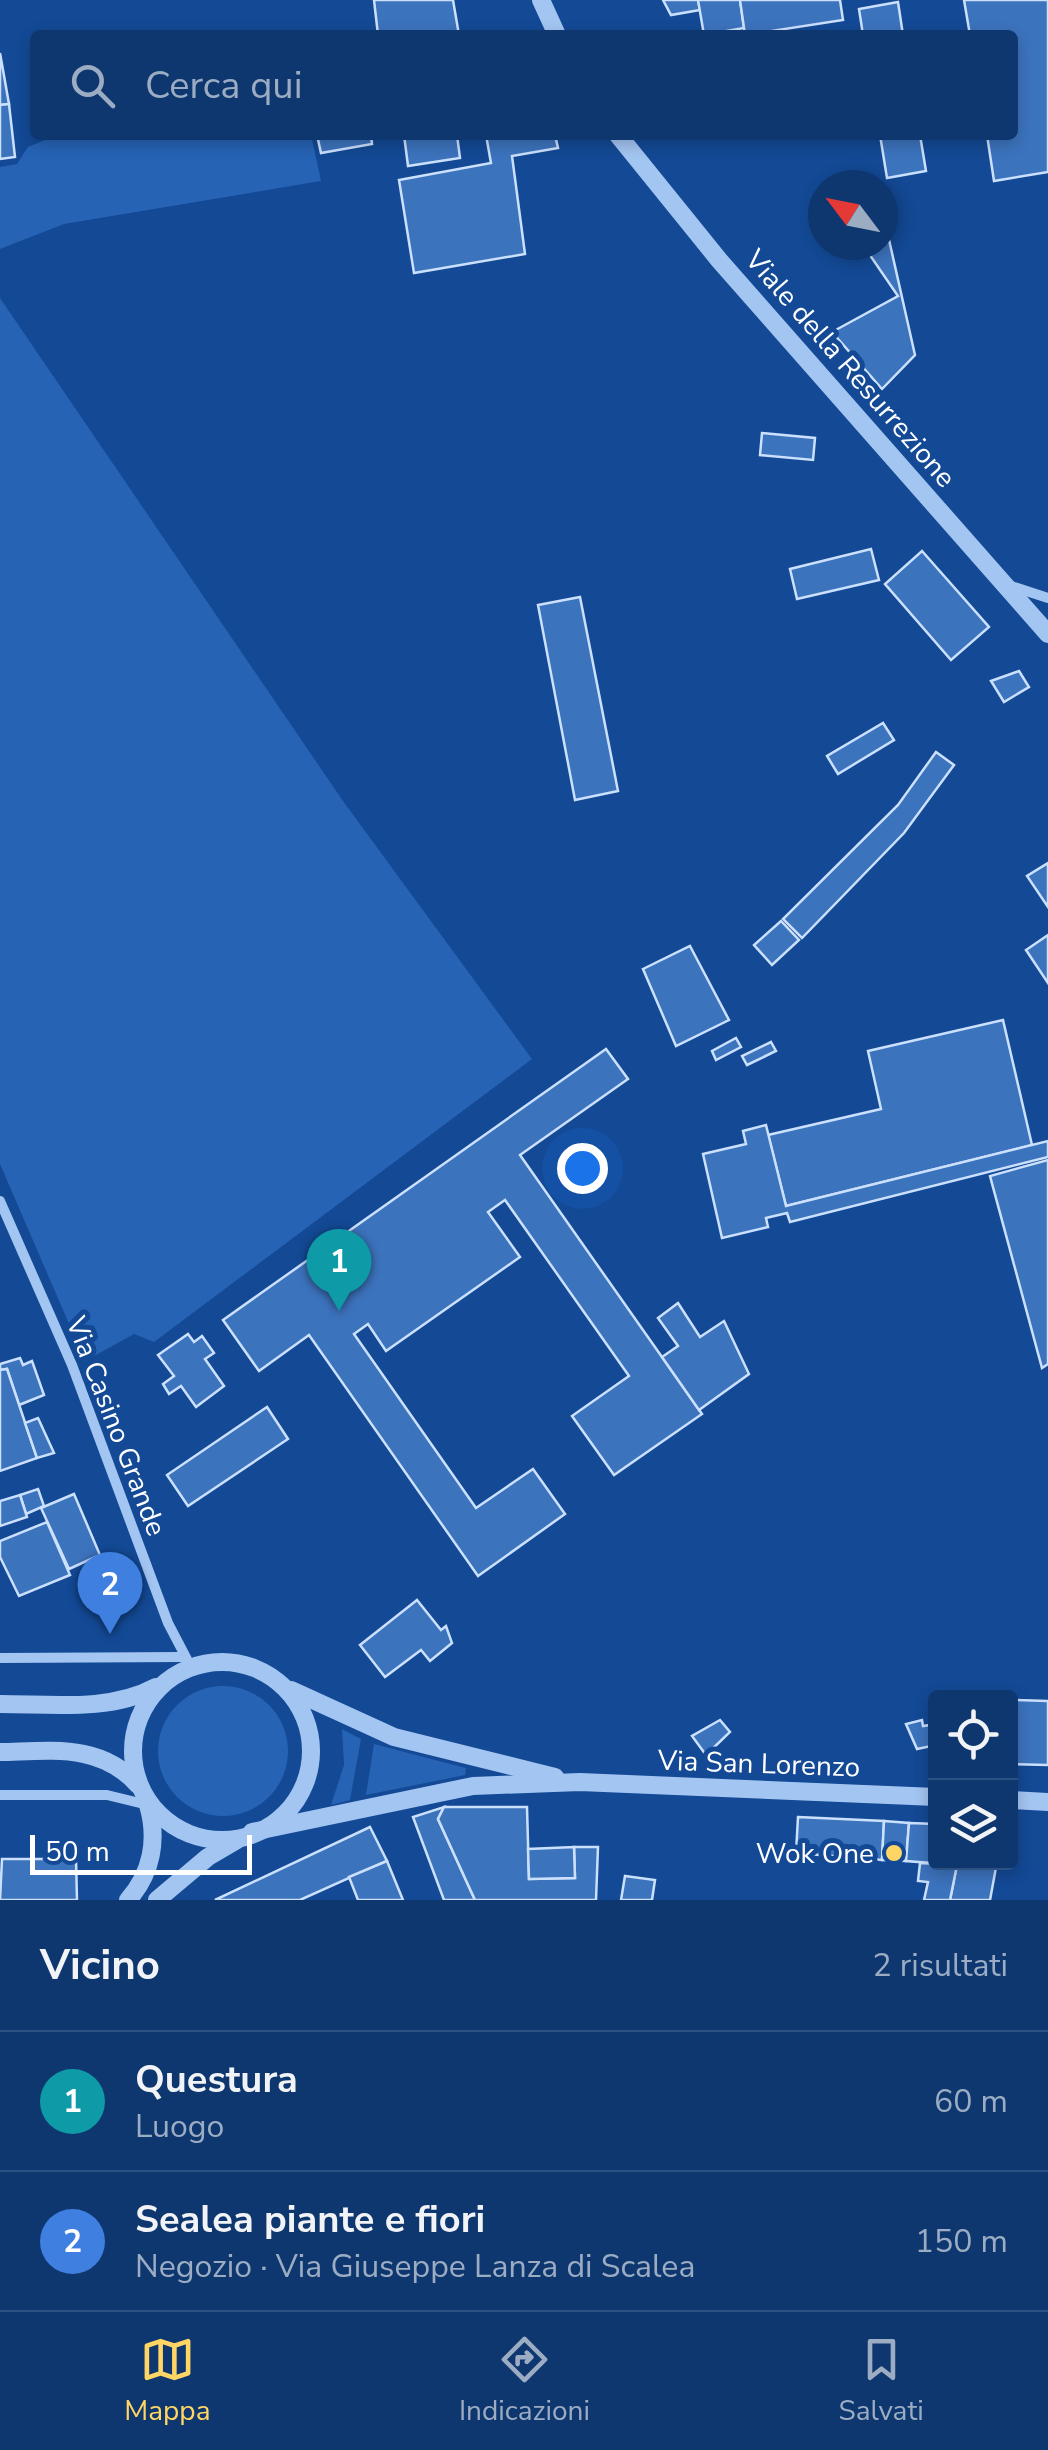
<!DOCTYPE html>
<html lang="it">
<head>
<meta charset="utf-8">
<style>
	body { margin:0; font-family:"Nunito Sans",sans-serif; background:#1c4278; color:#f1f3f6 }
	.controls { position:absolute; right:30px; bottom:30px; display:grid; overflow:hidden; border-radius:10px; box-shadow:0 5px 15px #0003 }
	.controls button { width:90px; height:90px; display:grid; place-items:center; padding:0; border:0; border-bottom:2px solid #2e5183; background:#0e3770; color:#f1f3f6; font:50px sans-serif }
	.compass { position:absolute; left:808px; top:170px; width:90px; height:90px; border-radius:50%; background:#0e3770; box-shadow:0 5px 15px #0003; rotate:302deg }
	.scale { position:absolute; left:30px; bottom:25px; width:222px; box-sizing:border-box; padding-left:10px; border:5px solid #fff; border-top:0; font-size:28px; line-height:35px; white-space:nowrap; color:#fff; -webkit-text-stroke:8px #134995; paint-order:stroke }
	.you { position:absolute; left:582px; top:1168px; width:35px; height:35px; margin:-25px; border:8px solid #fff; border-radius:50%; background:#1a73e8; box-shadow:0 0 0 15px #1a73e833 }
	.badge { display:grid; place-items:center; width:65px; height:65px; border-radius:50%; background:#ffd664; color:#fff; font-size:32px; font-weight:700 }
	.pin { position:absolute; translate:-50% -82px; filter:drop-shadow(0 2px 5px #0008) }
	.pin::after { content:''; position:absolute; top:52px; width:35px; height:30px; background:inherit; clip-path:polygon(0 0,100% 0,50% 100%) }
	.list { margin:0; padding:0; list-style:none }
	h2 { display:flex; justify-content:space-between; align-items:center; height:130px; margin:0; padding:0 40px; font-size:42px }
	h2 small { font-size:32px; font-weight:400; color:#9bacc3 }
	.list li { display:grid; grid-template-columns:65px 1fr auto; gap:30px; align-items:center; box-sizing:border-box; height:140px; padding:0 40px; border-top:2px solid #2e5183 }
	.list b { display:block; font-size:38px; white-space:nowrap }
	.list p { margin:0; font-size:32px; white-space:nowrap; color:#9bacc3 }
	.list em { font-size:32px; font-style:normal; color:#9bacc3 }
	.icon { flex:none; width:55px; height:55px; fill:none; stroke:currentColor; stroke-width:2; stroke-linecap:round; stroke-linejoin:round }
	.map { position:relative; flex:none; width:1048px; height:1900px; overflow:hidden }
	.search { position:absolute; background:#0e3770; box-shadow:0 5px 15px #0003; left:30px; right:30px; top:30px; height:110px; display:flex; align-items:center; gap:25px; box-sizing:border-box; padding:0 35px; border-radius:10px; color:#9bacc3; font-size:38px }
	.sheet { height:410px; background:#0e3770 }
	nav { display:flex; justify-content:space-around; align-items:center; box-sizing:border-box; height:140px; border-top:2px solid #2e5183; background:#0e3770; font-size:28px; color:#9bacc3 }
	nav a { display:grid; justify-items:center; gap:5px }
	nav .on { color:#ffd664 }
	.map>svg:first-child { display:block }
	.green { fill:#2663b4 }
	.building { fill:#3c73bd; stroke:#cbe0fd; stroke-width:2.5 }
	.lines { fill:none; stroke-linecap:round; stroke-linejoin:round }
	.minor { stroke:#a3c5f2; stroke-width:10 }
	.tertiary { stroke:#a3c5f2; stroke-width:18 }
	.poi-dot { fill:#ffd664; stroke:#134995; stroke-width:4 }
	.labels { text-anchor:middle; stroke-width:10; stroke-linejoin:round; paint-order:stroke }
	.street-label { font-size:28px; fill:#fff; stroke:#134995 }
	.poi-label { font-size:28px; fill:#fff; stroke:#134995; text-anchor:end }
</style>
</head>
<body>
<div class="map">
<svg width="1048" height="1900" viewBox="0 0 1048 1900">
	<rect width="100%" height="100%" fill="#134995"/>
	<!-- green -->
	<g class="green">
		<polygon points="57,135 311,135 321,181 64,224 0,249 0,167 17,164 28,147"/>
		<polygon points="0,298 343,801 532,1059 154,1342 134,1334 85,1361 0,1164"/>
		<circle cx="223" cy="1751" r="65"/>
		<polygon points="342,1729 361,1739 350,1800 331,1805 344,1765"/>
		<polygon points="374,1744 466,1768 465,1775 366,1795"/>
	</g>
	<!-- building -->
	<g class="building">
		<polygon points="374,0 453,0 459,35 378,35"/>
		<polygon points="663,0 698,0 700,10 671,15"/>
		<polygon points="698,0 740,0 744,28 704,35"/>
		<polygon points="740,0 840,0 843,20 745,35"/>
		<polygon points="964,0 1048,0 1048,172 994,181 987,135 1013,135 1013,35 970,35"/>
		<polygon points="898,2 903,35 863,35 859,9"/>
		<polygon points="0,53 9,104 0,105"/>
		<polygon points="9,104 15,157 0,159 0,105"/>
		<polygon points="317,135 371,135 372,144 321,153"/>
		<polygon points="404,135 457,135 460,158 408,166"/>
		<polygon points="486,135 555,135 558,148 512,156 525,254 414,273 399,180 491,163"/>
		<polygon points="880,135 920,135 926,171 887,178"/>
		<polygon points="883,213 915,355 882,389 832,332 898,296 863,245 883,245"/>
		<polygon points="762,433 815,438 813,460 760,455"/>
		<polygon points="871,549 879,580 797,599 790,569"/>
		<polygon points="922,551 989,627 951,660 885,584"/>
		<polygon points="580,597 618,791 575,800 538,605"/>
		<polygon points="1019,671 1029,687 1004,702 991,681"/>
		<polygon points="883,723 894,740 838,774 827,756"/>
		<polygon points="936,752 954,765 904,833 802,938 783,919 898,805"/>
		<polygon points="1048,863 1048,907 1027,876"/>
		<polygon points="781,921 799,940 772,965 754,945"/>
		<polygon points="1048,935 1048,983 1026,950"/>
		<polygon points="690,946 729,1020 676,1046 643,969"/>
		<polygon points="1003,1020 1032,1145 786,1206 768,1135 881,1109 868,1051"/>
		<polygon points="736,1038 741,1047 716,1060 712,1051"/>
		<polygon points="771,1042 776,1051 747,1065 742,1056"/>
		<polygon points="606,1049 628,1079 520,1155 702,1414 614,1475 572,1416 629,1376 505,1200 488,1212 520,1257 386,1351 368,1324 354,1334 476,1508 533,1469 565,1514 478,1576 309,1335 259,1371 223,1320"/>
		<polygon points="766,1125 786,1206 1048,1141 1048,1157 790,1222 787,1213 766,1218 768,1227 722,1238 703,1154 746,1144 743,1131"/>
		<polygon points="1048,1160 1048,1364 1042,1368 990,1176"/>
		<polygon points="678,1303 700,1337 724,1321 749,1374 699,1410 662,1357 678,1346 658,1318"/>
		<polygon points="188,1334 194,1342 202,1336 214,1353 205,1359 224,1386 196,1407 181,1386 169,1394 163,1384 174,1376 158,1355"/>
		<polygon points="20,1358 23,1365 32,1361 44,1395 19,1405 7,1369 0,1370 0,1364"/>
		<polygon points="7,1369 37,1458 0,1471 0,1370"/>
		<polygon points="267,1407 288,1439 188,1506 167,1475"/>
		<polygon points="38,1418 54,1453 37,1458 25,1423"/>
		<polygon points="38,1489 44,1506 26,1514 20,1495"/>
		<polygon points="74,1494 100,1555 69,1569 41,1508"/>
		<polygon points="20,1495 27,1517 0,1526 0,1501"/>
		<polygon points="47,1522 70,1575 19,1596 0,1557 0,1541"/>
		<polygon points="417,1600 441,1630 446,1626 452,1643 430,1661 421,1650 385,1677 360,1645"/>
		<polygon points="1014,1700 1048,1701 1048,1765 1010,1764"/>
		<polygon points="720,1720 730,1732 706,1755 692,1736"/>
		<polygon points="922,1720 923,1726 936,1724 936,1752 930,1751 931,1746 917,1749 906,1724"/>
		<polygon points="444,1807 438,1819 475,1900 444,1900 413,1817"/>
		<polygon points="444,1807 527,1807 529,1879 575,1878 574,1847 598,1847 596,1900 475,1900 438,1819"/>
		<polygon points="798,1817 884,1821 882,1860 796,1853"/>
		<polygon points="884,1821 909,1823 906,1861 882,1860"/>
		<polygon points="909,1823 936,1824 936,1862 997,1862 990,1900 950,1900 957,1865 906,1861"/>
		<polygon points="370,1827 387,1861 300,1900 215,1900"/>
		<polygon points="574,1847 575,1878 529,1879 528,1849"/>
		<polygon points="2,1859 76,1859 77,1900 0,1900"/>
		<polygon points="387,1861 403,1900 358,1900 349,1877"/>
		<polygon points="920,1863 957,1865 950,1900 924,1900 928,1882 918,1881"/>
		<polygon points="625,1876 655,1880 652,1900 621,1900"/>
	</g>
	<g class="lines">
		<!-- minor -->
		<g class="minor">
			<polyline points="1011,586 1048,598"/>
			<polyline points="0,1201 72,1365 168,1623 191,1667"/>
			<polyline points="0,1658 182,1657"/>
			<polyline points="0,1795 107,1795 148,1805"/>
		</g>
		<!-- tertiary -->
		<g class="tertiary">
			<polyline points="541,0 557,35"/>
			<polyline points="618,135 719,260 1048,634"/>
			<circle cx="222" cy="1751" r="89"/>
			<polyline points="291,1690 394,1737 555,1777"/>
			<path d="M 0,1704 C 51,1704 110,1712 156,1687"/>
			<path d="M 0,1752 C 52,1751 101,1743 138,1785"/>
			<polyline points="1010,1800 1048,1802"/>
			<polyline points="252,1832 473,1786 580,1782 936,1797"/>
			<path d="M 128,1900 C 152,1873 158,1839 148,1805"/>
			<polyline points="157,1900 208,1857 237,1840"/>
		</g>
	</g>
	<!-- markers -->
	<circle class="poi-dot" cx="894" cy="1853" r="10"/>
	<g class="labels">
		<!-- street labels -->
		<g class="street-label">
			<text transform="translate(851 368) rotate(49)" y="10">Viale della Resurrezione</text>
			<text transform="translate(117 1426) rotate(69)" y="10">Via Casino Grande</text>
			<text transform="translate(759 1763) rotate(2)" y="10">Via San Lorenzo</text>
		</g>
		<!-- poi labels -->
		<g class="poi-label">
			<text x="874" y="1863">Wok One</text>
		</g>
	</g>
</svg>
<div class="controls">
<button><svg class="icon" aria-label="locate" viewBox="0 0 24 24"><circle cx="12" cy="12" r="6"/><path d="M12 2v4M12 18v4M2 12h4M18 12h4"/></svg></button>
<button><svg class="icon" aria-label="layers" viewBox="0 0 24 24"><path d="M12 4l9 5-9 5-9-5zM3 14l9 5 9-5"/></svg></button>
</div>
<svg class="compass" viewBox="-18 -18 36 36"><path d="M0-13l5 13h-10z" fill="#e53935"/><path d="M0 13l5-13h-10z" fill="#9bacc3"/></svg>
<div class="scale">50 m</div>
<div class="you"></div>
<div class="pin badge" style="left:339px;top:1311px;background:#0f9aa8">1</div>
<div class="pin badge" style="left:110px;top:1634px;background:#3f7fe0">2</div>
<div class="search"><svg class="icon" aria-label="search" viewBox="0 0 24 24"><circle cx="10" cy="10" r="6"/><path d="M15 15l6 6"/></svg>Cerca qui</div>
</div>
<section class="sheet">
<h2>Vicino<small>2 risultati</small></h2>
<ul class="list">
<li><span class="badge" style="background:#0f9aa8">1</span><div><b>Questura</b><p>Luogo</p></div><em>60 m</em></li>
<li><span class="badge" style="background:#3f7fe0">2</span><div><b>Sealea piante e fiori</b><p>Negozio · Via Giuseppe Lanza di Scalea</p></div><em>150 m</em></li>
</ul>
</section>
<nav>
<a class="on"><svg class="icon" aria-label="map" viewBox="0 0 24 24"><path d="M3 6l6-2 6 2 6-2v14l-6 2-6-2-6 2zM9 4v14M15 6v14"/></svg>Mappa</a>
<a><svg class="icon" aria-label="directions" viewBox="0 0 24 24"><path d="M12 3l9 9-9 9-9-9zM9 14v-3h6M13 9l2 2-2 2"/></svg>Indicazioni</a>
<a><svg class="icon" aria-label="saved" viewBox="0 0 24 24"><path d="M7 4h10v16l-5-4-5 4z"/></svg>Salvati</a>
</nav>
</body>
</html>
